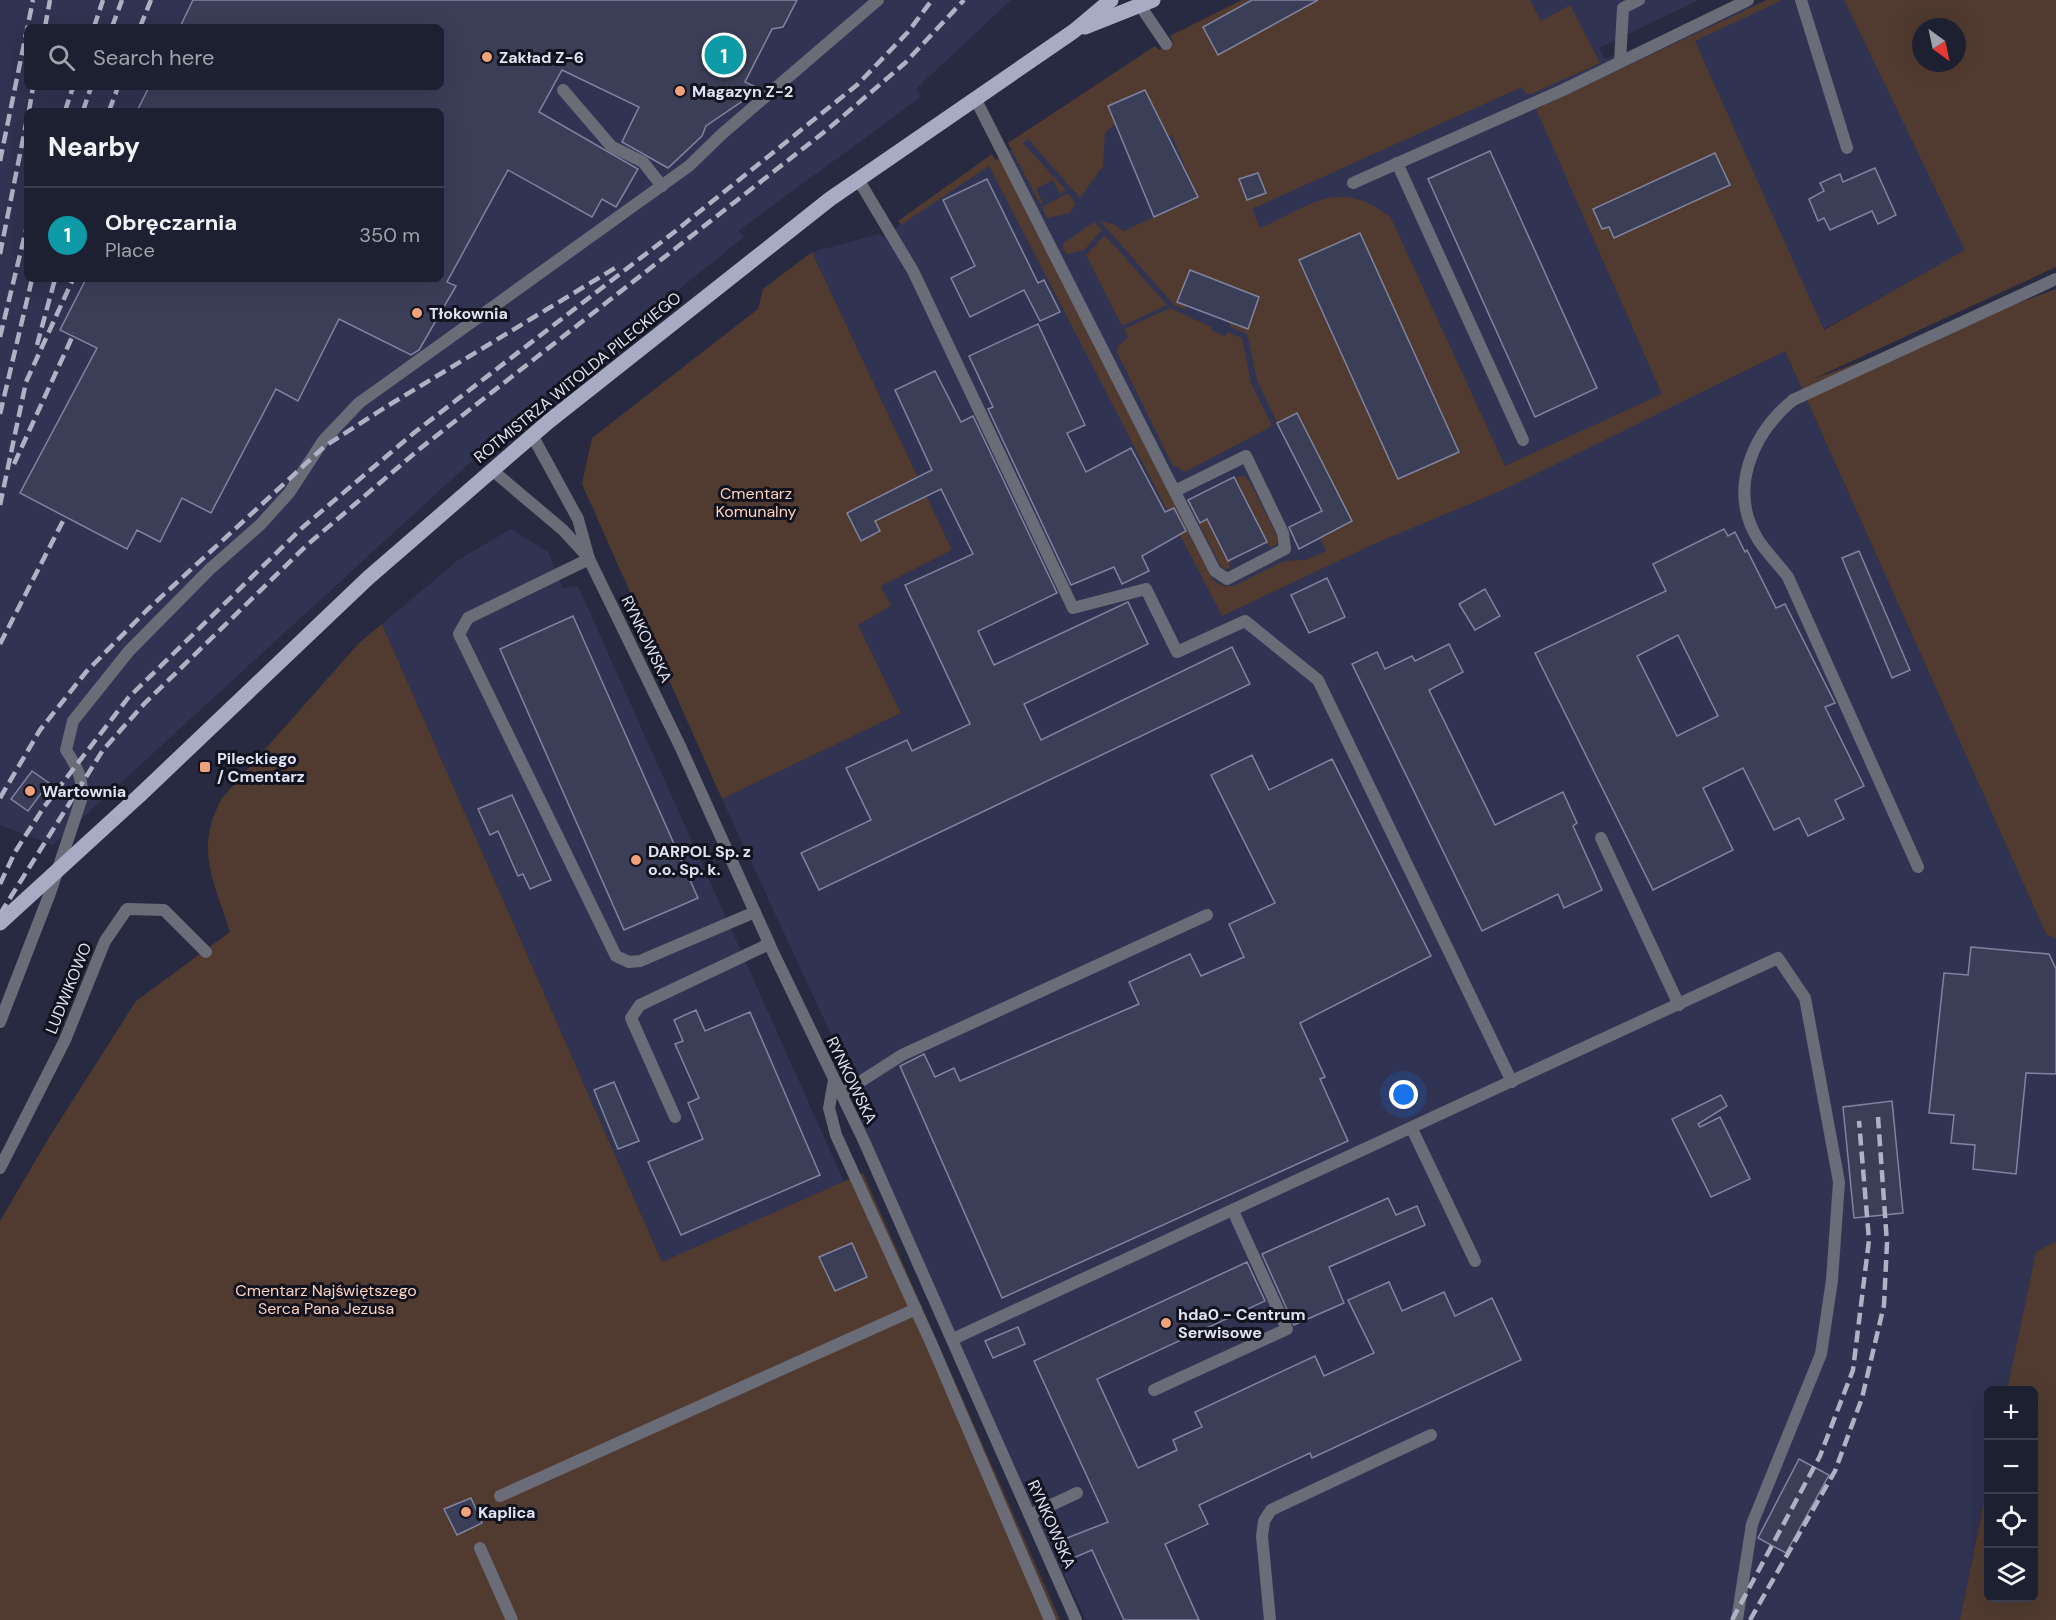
<!DOCTYPE html>
<html lang="en">
<head>
<meta charset="utf-8">
<style>
	body { margin:0; font-family:"DM Sans",sans-serif; background:#252839; color:#f1f3f6 }
	.controls { position:absolute; right:18px; bottom:18px; display:grid; overflow:hidden; border-radius:9px; box-shadow:0 6px 24px #0002 }
	.controls button { width:54px; height:54px; display:grid; place-items:center; padding:0; border:0; border-bottom:2px solid #3b3e4d; background:#1d2031; color:#f1f3f6; font:30px sans-serif }
	.compass { position:absolute; left:1912px; top:18px; width:54px; height:54px; border-radius:50%; background:#1d2031; box-shadow:0 6px 24px #0002; rotate:147deg }
	.you { position:absolute; left:1404px; top:1095px; width:21px; height:21px; margin:-15px; border:4px solid #fff; border-radius:50%; background:#1a73e8; box-shadow:0 0 0 9px #1a73e833 }
	.badge { display:grid; place-items:center; width:39px; height:39px; border-radius:50%; background:#b45309; color:#fff; font-size:20px; font-weight:700 }
	.pin { position:absolute; translate:-50% -50%; border:3px solid #fff; box-shadow:0 2px 6px #0006 }
	.list { margin:0; padding:0; list-style:none }
	h2 { display:flex; justify-content:space-between; align-items:center; height:78px; margin:0; padding:0 24px; font-size:26px }
	h2 small { font-size:20px; font-weight:400; color:#a0a3ab }
	.list li { display:grid; grid-template-columns:39px 1fr auto; gap:18px; align-items:center; box-sizing:border-box; height:96px; padding:0 24px; border-top:2px solid #3b3e4d }
	.list b { display:block; font-size:22px; white-space:nowrap }
	.list p { margin:0; font-size:20px; white-space:nowrap; color:#a0a3ab }
	.list em { font-size:20px; font-style:normal; color:#a0a3ab }
	.icon { flex:none; width:33px; height:33px; fill:none; stroke:currentColor; stroke-width:2; stroke-linecap:round; stroke-linejoin:round }
	.map { position:relative; flex:none; width:2056px; height:1620px; overflow:hidden }
	.search { position:absolute; background:#1d2031; box-shadow:0 6px 24px #0002; left:24px; top:24px; width:420px; height:66px; display:flex; align-items:center; gap:15px; box-sizing:border-box; padding:0 21px; border-radius:9px; color:#a0a3ab; font-size:22px }
	.panel { position:absolute; background:#1d2031; box-shadow:0 6px 24px #0002; left:24px; top:108px; width:420px; height:174px; border-radius:9px }
	.map>svg:first-child { display:block }
	.built { fill:#303351; fill-rule:evenodd }
	.green { fill:#513b30; fill-rule:evenodd }
	.building { fill:#3b3e57; stroke:#8084a0; stroke-width:1.5; fill-rule:evenodd }
	.lines { fill:none; stroke-linecap:round; stroke-linejoin:round }
	.lane { stroke:#6a6c78; stroke-width:12 }
	.street { stroke:#6a6c78; stroke-width:12 }
	.primary { stroke:#a7abc4; stroke-width:15 }
	.rail { stroke:#afb2c4; stroke-width:4.5; stroke-dasharray:12 6; stroke-linecap:butt }
	.primary-bridge { stroke:#a7abc4; stroke-width:15 }
	.poi-dot { fill:#f0a27a; stroke:#12131e; stroke-width:2 }
	.labels { text-anchor:middle; stroke-width:6; stroke-linejoin:round; paint-order:stroke }
	.poi-label { font-size:16px; font-weight:bold; fill:#e0e3f3; stroke:#12131e; text-anchor:start }
	.street-label { font-size:16px; fill:#e0e3f3; stroke:#12131e }
	.park-label { font-size:16px; fill:#ffd3bd; stroke:#12131e }
</style>
</head>
<body>
<div class="map">
<svg width="2056" height="1620" viewBox="0 0 2056 1620">
	<rect width="100%" height="100%" fill="#272a41"/>
	<!-- built -->
	<g class="built">
		<path d="M 0,0 L 1011,0 L 917,88 L 921,97 L 738,231 L 744,237 L 511,425 L 53,845 L 0,825 ZM 27,27 L 441,27 L 441,87 L 27,87 ZM 27,111 L 441,111 L 441,279 L 27,279 Z"/>
		<polygon points="1252,0 1699,0 1599,48 1605,59 1767,0 1844,0 1966,250 1785,351 2046,934 2056,939 2056,1241 2036,1252 2007,1390 1988,1390 1988,1482 1960,1620 1086,1620 866,1160 847,1069 722,799 901,713 858,625 881,586 952,550 812,252 879,234 883,237 1148,56"/>
		<polygon points="511,529 548,552 563,588 578,586 844,1182 662,1262 382,624 458,560"/>
	</g>
	<!-- green -->
	<g class="green">
		<path d="M 1242,0 L 1252,0 L 1203,27 L 1218,55 L 1303,0 L 1530,0 L 1541,21 L 1570,5 L 1600,63 L 1531,94 L 1526,94 L 1522,87 L 1252,209 L 1260,228 C 1312,205 1340,176 1391,218 L 1505,466 L 1662,394 L 1536,109 L 1767,0 L 1782,0 L 1695,41 L 1824,330 L 1965,250 L 1844,0 L 2056,0 L 2056,267 L 1811,380 L 2056,289 L 2056,939 L 2046,934 L 1785,351 L 1503,490 L 1374,544 L 1222,616 L 989,166 L 901,225 L 898,221 L 992,154 L 996,161 L 999,158 L 1138,423 L 1171,498 L 1213,580 L 1224,586 L 1233,586 L 1284,561 L 1306,560 L 1326,551 L 1320,538 L 1352,521 L 1297,413 L 1277,423 L 1257,380 L 1247,334 L 1229,326 L 1231,322 L 1248,328 L 1259,297 L 1190,270 L 1178,302 L 1187,305 L 1185,309 L 1175,306 L 1100,221 L 1113,224 L 1124,231 L 1197,197 L 1172,135 L 1167,137 L 1145,90 L 1108,106 L 1115,124 L 1105,133 L 1103,166 L 1080,198 L 1028,139 L 1023,143 L 1066,190 L 1060,194 L 1053,180 L 1036,189 L 1043,203 L 1040,204 L 1008,143 L 1155,46 L 1159,50 L 1173,42 L 1170,36 ZM 1921,27 L 1957,27 L 1957,63 L 1921,63 Z"/>
		<polygon points="1068,193 1076,203 1070,213 1047,218 1042,207"/>
		<polygon points="1094,222 1102,230 1084,250 1067,254 1063,249 1064,243"/>
		<polygon points="1105,235 1167,305 1122,326 1086,255"/>
		<polygon points="812,252 952,550 881,586 891,606 858,625 901,713 722,799 582,484 592,438 758,309 763,289"/>
		<polygon points="1170,308 1211,327 1211,330 1225,336 1227,332 1242,338 1251,383 1272,426 1185,472 1172,464 1117,352 1118,346 1128,338 1124,329"/>
		<polygon points="1244,476 1249,480 1277,536 1277,544 1272,547 1265,543 1267,542 1235,477"/>
		<polygon points="1196,497 1228,561 1231,560 1229,569 1224,569 1220,565 1192,510 1190,504"/>
		<path d="M 382,624 L 662,1262 L 863,1173 L 1060,1620 L 0,1620 L 0,1221 L 50,1136 L 136,1001 L 230,932 C 214,881 194,849 222,798 L 359,643 Z"/>
		<polygon points="2056,1241 2056,1620 1960,1620 1988,1482 1988,1598 2034,1598 2034,1390 2007,1390 2036,1252"/>
	</g>
	<!-- building -->
	<g class="building">
		<polygon points="193,0 797,0 783,27 772,29 745,82 760,89 706,126 702,136 668,168 622,142 639,107 562,70 539,112 638,169 616,207 602,199 592,217 508,170 447,282 456,286 419,350 411,355 339,319 298,401 276,389 211,513 182,498 160,542 137,530 127,549 20,493 97,348 60,330 86,279 441,279 441,111 137,111 149,87 441,87 441,27 180,27"/>
		<polygon points="1252,0 1318,0 1218,55 1203,27"/>
		<polygon points="1145,90 1198,197 1154,217 1108,106"/>
		<polygon points="1490,151 1597,388 1535,417 1428,179"/>
		<polygon points="1715,153 1730,185 1614,238 1609,227 1602,229 1593,209"/>
		<polygon points="1875,168 1896,215 1878,224 1872,211 1830,230 1824,218 1818,221 1809,199 1824,191 1820,183 1840,174 1843,182"/>
		<polygon points="1258,173 1266,193 1247,200 1239,179"/>
		<polygon points="987,179 1038,283 1044,280 1060,312 1040,321 1024,290 970,317 951,278 975,266 943,200"/>
		<polygon points="1360,233 1459,452 1398,479 1299,260"/>
		<polygon points="1190,270 1259,297 1248,329 1177,302"/>
		<polygon points="1038,324 1085,425 1067,433 1086,472 1131,448 1165,512 1174,508 1186,531 1142,556 1149,571 1122,584 1114,567 1071,585 988,409 993,407 969,356"/>
		<polygon points="935,371 961,422 973,416 1057,593 978,631 994,665 1128,602 1148,644 1024,704 1041,740 1232,647 1250,684 819,890 801,853 871,820 846,768 907,740 912,751 970,724 905,585 973,554 941,489 875,521 880,531 861,541 847,513 932,470 895,390"/>
		<polygon points="1297,413 1352,521 1299,549 1289,527 1322,511 1277,423"/>
		<polygon points="1234,477 1267,542 1228,561 1207,519 1200,523 1188,500"/>
		<path d="M 1724,529 L 1728,536 L 1735,532 L 1745,552 L 1747,550 L 1776,608 L 1785,604 L 1835,703 L 1825,707 L 1864,786 L 1835,800 L 1844,819 L 1808,836 L 1799,818 L 1774,830 L 1743,768 L 1703,788 L 1733,850 L 1653,890 L 1535,653 L 1666,591 L 1653,564 ZM 1678,635 L 1718,716 L 1677,736 L 1637,656 Z"/>
		<polygon points="1859,551 1910,670 1892,678 1842,558"/>
		<polygon points="1327,578 1345,617 1309,633 1291,595"/>
		<polygon points="1485,589 1500,616 1475,630 1459,604"/>
		<polygon points="573,616 698,898 624,930 500,649"/>
		<polygon points="1449,644 1463,672 1429,690 1495,825 1563,792 1577,823 1573,826 1602,890 1564,908 1558,894 1482,931 1352,664 1377,652 1385,669 1412,656 1415,661"/>
		<polygon points="1252,755 1269,790 1332,759 1431,956 1300,1023 1325,1077 1320,1079 1348,1141 1002,1298 900,1066 924,1054 935,1077 954,1068 960,1081 1139,1004 1129,982 1190,954 1201,976 1244,957 1229,924 1275,903 1211,775"/>
		<polygon points="32,771 49,783 28,811 11,799"/>
		<polygon points="512,795 551,880 530,889 523,874 518,876 498,831 490,835 478,809"/>
		<polygon points="1971,947 2049,954 2056,969 2056,1074 2026,1073 2016,1174 1973,1169 1975,1145 1951,1143 1954,1115 1929,1113 1944,973 1968,975"/>
		<polygon points="696,1010 705,1031 750,1012 820,1175 681,1235 648,1162 703,1139 688,1103 699,1098 675,1044 683,1041 674,1020"/>
		<polygon points="614,1082 639,1141 618,1149 594,1090"/>
		<polygon points="1721,1095 1727,1106 1698,1124 1700,1127 1720,1117 1750,1179 1711,1197 1672,1119"/>
		<polygon points="1892,1101 1903,1213 1854,1218 1843,1107"/>
		<polygon points="1388,1198 1396,1215 1417,1206 1425,1225 1329,1267 1344,1303 1294,1325 1262,1254"/>
		<polygon points="852,1243 867,1277 835,1291 819,1257"/>
		<polygon points="1247,1262 1265,1301 1097,1379 1138,1468 1177,1450 1173,1440 1202,1427 1195,1412 1315,1356 1324,1376 1374,1353 1348,1300 1389,1282 1402,1311 1444,1292 1455,1316 1492,1298 1521,1360 1312,1458 1310,1453 1199,1505 1208,1524 1165,1544 1199,1620 1124,1620 1092,1550 1071,1559 1062,1540 1108,1522 1034,1361"/>
		<polygon points="1018,1327 1025,1344 993,1358 985,1341"/>
		<polygon points="1799,1459 1829,1475 1786,1553 1758,1538"/>
		<polygon points="471,1498 482,1523 457,1535 444,1509"/>
	</g>
	<g class="lines">
		<!-- lane -->
		<g class="lane">
			<polyline points="1801,0 1847,148"/>
			<polyline points="1141,7 1166,44"/>
			<polyline points="1620,62 1623,8 1639,0"/>
			<polyline points="563,90 611,146 643,162 662,186"/>
			<polyline points="975,98 1215,571 1227,579 1285,549 1283,533 1246,456 1177,490"/>
			<polyline points="1397,163 1523,440"/>
			<polyline points="858,179 913,271 1073,608 1146,589 1177,652 1245,621 1318,680 1512,1082"/>
			<polyline points="1353,183 1563,90 1748,0"/>
			<path d="M 1793,400 C 1752,434 1727,491 1759,541 C 1767,553 1779,565 1788,577 L 1918,867"/>
			<polyline points="589,559 468,618 459,634 616,956 629,962 640,961 755,912"/>
			<polyline points="1601,838 1679,1005"/>
			<path d="M 0,1022 L 50,893 L 82,797 C 83,778 76,765 66,750 L 73,721 L 129,651 L 210,569 L 260,525 L 289,493 L 323,441 L 359,403 L 689,166 L 722,134 L 878,0"/>
			<polyline points="834,1080 829,1108 836,1135 932,1345 1050,1620"/>
			<polyline points="841,1094 902,1055 1207,915"/>
			<polyline points="675,1117 631,1018 640,1005 769,944"/>
			<polyline points="1412,1129 1475,1261"/>
			<polyline points="953,1339 1778,958 1805,998 1839,1182 1832,1280 1821,1354 1752,1524 1737,1620"/>
			<polyline points="1154,1390 1287,1329 1233,1211"/>
			<polyline points="500,1496 916,1309"/>
			<polyline points="1030,1515 1077,1493"/>
			<polyline points="480,1548 512,1620"/>
			<polyline points="1270,1620 1262,1536 1264,1521 1271,1510 1431,1435"/>
		</g>
		<!-- street -->
		<g class="street">
			<polyline points="1793,400 2056,279"/>
			<polyline points="532,435 578,519 589,559 680,746 772,950 864,1141 1076,1620"/>
			<polyline points="492,470 563,530 586,555"/>
			<polyline points="0,1168 65,1040 105,941 127,909 164,910 206,952"/>
		</g>
		<!-- primary -->
		<g class="primary">
			<polyline points="1085,27 1153,0"/>
			<polyline points="140,795 368,578 548,422 830,199 1074,31 1111,0"/>
		</g>
		<!-- rail -->
		<g class="rail">
			<polyline points="45,27 50,0"/>
			<polyline points="94,27 103,0"/>
			<polyline points="112,27 122,0"/>
			<polyline points="140,27 151,0"/>
			<polyline points="29,111 33,87"/>
			<polyline points="65,111 73,87"/>
			<polyline points="83,111 91,87"/>
			<polyline points="109,111 118,87"/>
			<polyline points="0,161 33,0"/>
			<polyline points="0,254 27,119"/>
			<polyline points="0,337 27,226"/>
			<polyline points="37,345 55,279"/>
			<polyline points="0,414 32,279"/>
			<polyline points="14,464 74,333"/>
			<polyline points="0,505 26,382 73,279"/>
			<polyline points="0,644 65,517"/>
			<polyline points="0,798 40,730 86,672 147,610 325,446 389,405 620,265"/>
			<polyline points="0,884 15,852 44,807 128,698 303,527 415,432 673,233 857,85 908,32 932,0"/>
			<polyline points="0,914 103,750 144,704 307,545 422,447 828,129 905,63 964,0"/>
			<polyline points="1732,1620 1820,1456 1853,1370 1869,1240 1859,1121"/>
			<polyline points="1750,1620 1835,1471 1862,1398 1884,1305 1887,1243 1878,1117"/>
		</g>
		<!-- primary-bridge -->
		<polyline class="primary-bridge" points="0,923 140,795"/>
	</g>
	<!-- markers -->
	<g class="poi-dot">
		<circle cx="487" cy="57" r="6"/>
		<circle cx="680" cy="91" r="6"/>
		<circle cx="417" cy="313" r="6"/>
		<rect x="199" y="761" width="12" height="12" rx="3"/>
		<circle cx="30" cy="791" r="6"/>
		<circle cx="636" cy="860" r="6"/>
		<circle cx="1166" cy="1323" r="6"/>
		<circle cx="466" cy="1512" r="6"/>
	</g>
	<g class="labels">
		<!-- poi labels -->
		<g class="poi-label">
			<text x="499" y="63">Zakład Z-6</text>
			<text x="692" y="97">Magazyn Z-2</text>
			<text x="429" y="319">Tłokownia</text>
			<text x="217" y="764">Pileckiego<tspan x="217" dy="18">/ Cmentarz</tspan></text>
			<text x="42" y="797">Wartownia</text>
			<text x="648" y="857">DARPOL Sp. z<tspan x="648" dy="18">o.o. Sp. k.</tspan></text>
			<text x="1178" y="1320">hda0 - Centrum<tspan x="1178" dy="18">Serwisowe</tspan></text>
			<text x="478" y="1518">Kaplica</text>
		</g>
		<!-- street labels -->
		<g class="street-label">
			<text transform="translate(577 377) rotate(-39)" y="6">ROTMISTRZA WITOLDA PILECKIEGO</text>
			<text transform="translate(647 639) rotate(64)" y="6">RYNKOWSKA</text>
			<text transform="translate(68 988) rotate(-68)" y="6">LUDWIKOWO</text>
			<text transform="translate(852 1080) rotate(64)" y="6">RYNKOWSKA</text>
			<text transform="translate(1052 1524) rotate(66)" y="6">RYNKOWSKA</text>
		</g>
		<!-- park labels -->
		<g class="park-label">
			<text x="756" y="499">Cmentarz<tspan x="756" dy="18">Komunalny</tspan></text>
			<text x="326" y="1296">Cmentarz Najświętszego<tspan x="326" dy="18">Serca Pana Jezusa</tspan></text>
		</g>
	</g>
</svg>
<div class="controls">
<button>+</button>
<button>−</button>
<button><svg class="icon" aria-label="locate" viewBox="0 0 24 24"><circle cx="12" cy="12" r="6"/><path d="M12 2v4M12 18v4M2 12h4M18 12h4"/></svg></button>
<button><svg class="icon" aria-label="layers" viewBox="0 0 24 24"><path d="M12 4l9 5-9 5-9-5zM3 14l9 5 9-5"/></svg></button>
</div>
<svg class="compass" viewBox="-18 -18 36 36"><path d="M0-13l5 13h-10z" fill="#e53935"/><path d="M0 13l5-13h-10z" fill="#a0a3ab"/></svg>
<div class="you"></div>
<div class="pin badge" style="left:724px;top:55px;background:#0f9aa8">1</div>
<div class="search"><svg class="icon" aria-label="search" viewBox="0 0 24 24"><circle cx="10" cy="10" r="6"/><path d="M15 15l6 6"/></svg>Search here</div>
<section class="panel">
<h2>Nearby<small></small></h2>
<ul class="list">
<li><span class="badge" style="background:#0f9aa8">1</span><div><b>Obręczarnia</b><p>Place</p></div><em>350 m</em></li>
</ul>
</section>
</div>
</body>
</html>
